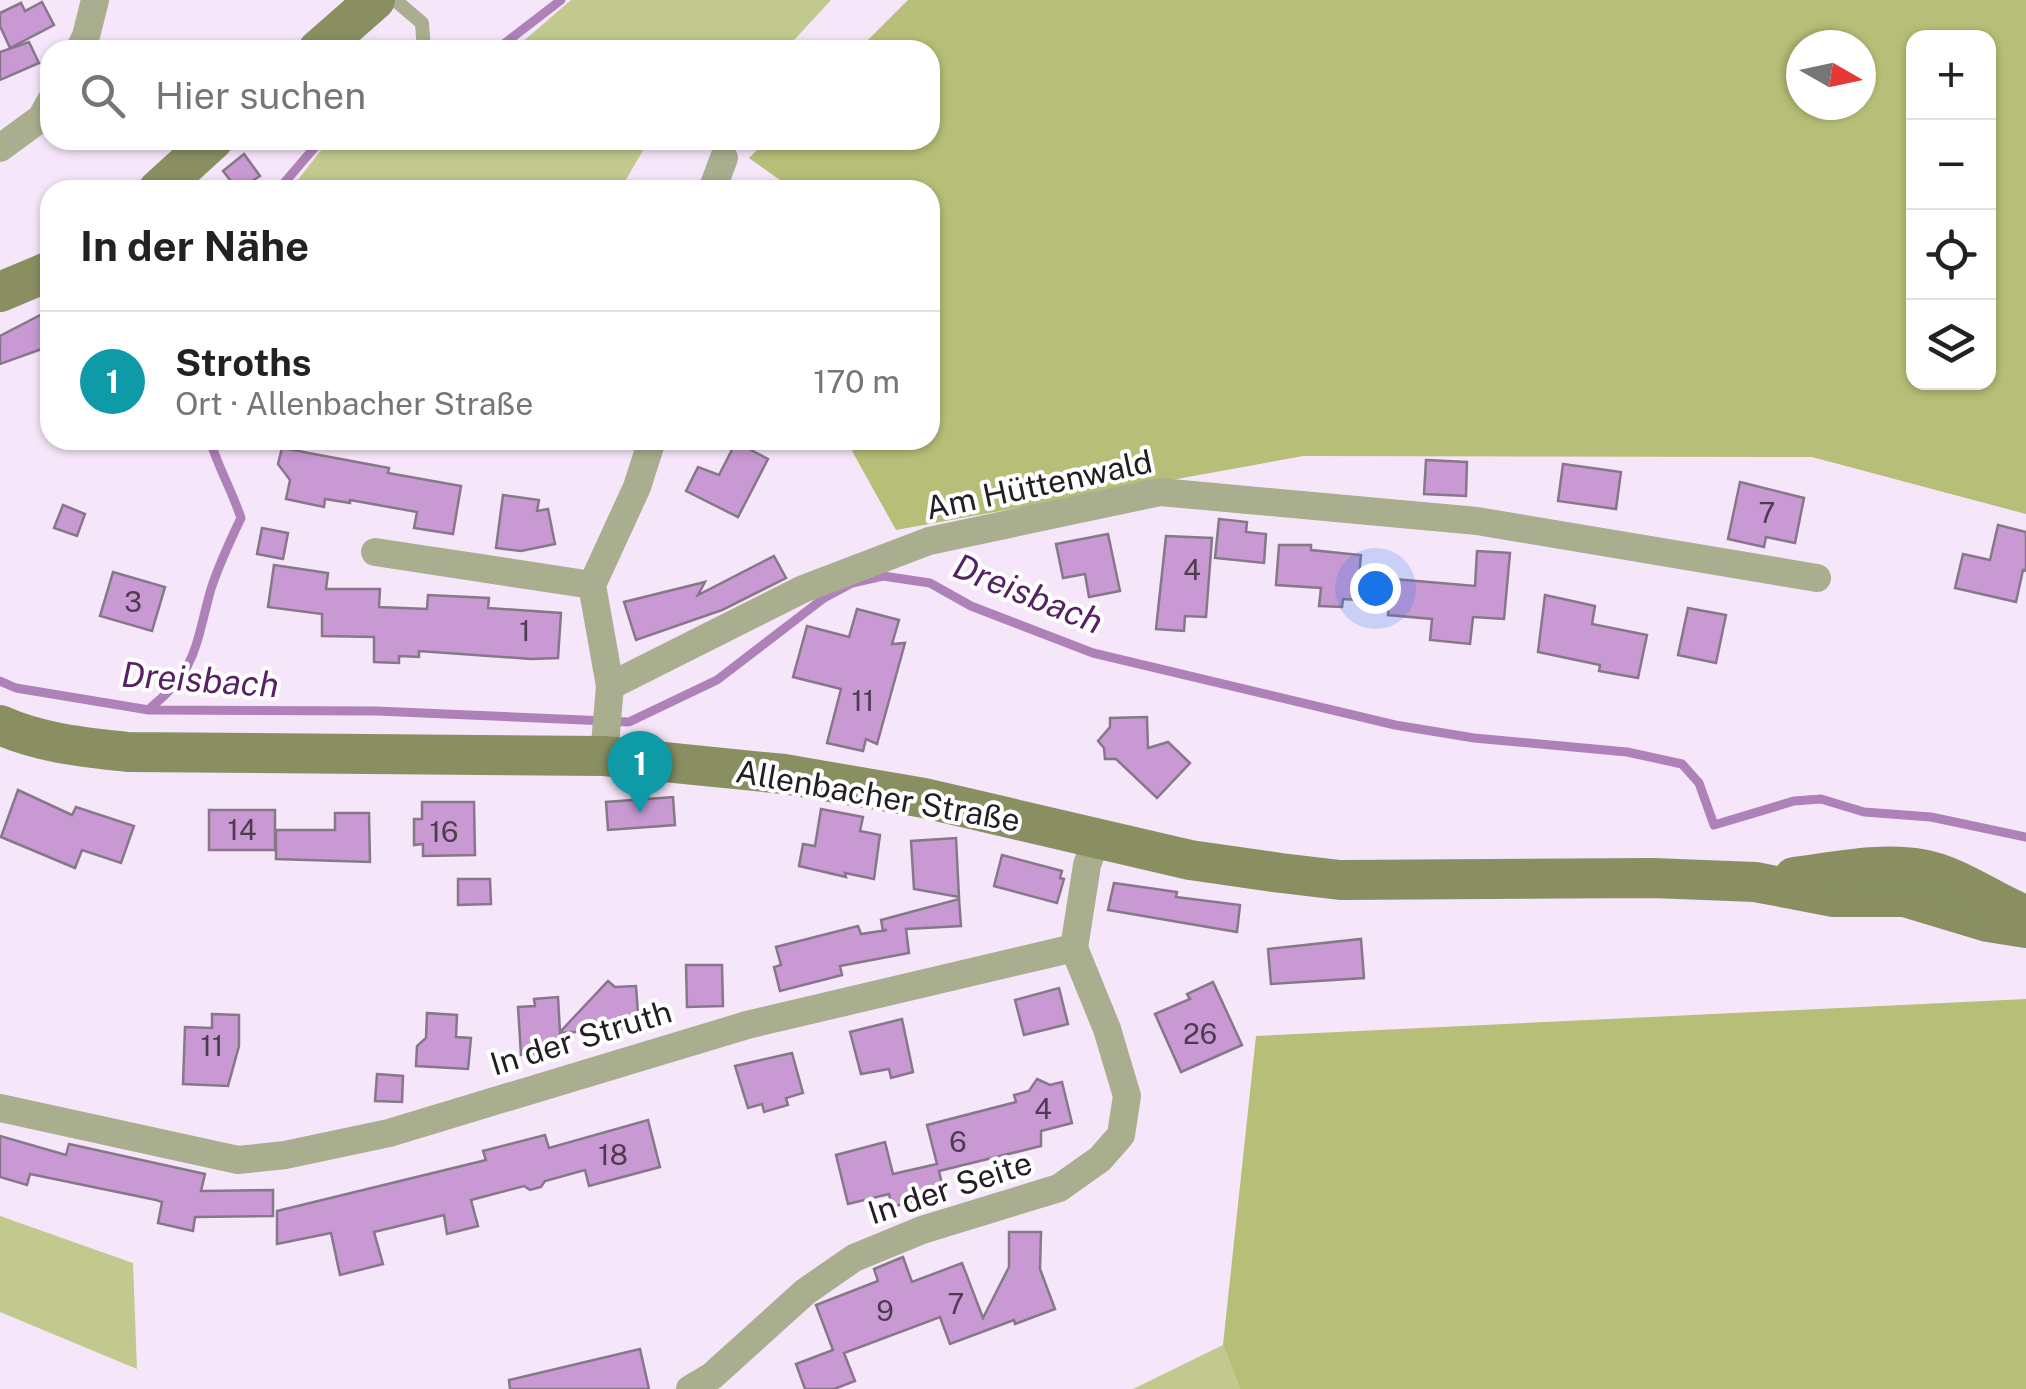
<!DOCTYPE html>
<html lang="de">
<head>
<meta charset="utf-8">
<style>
	body { margin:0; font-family:"Public Sans",sans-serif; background:#f2f2f2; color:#222 }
	.controls { position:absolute; right:30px; top:30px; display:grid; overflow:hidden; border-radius:20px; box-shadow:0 2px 8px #0004 }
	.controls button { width:90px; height:90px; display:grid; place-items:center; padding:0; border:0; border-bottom:2px solid #e0e0e0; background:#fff; color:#222; font:50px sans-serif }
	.compass { position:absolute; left:1786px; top:30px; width:90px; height:90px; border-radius:50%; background:#fff; box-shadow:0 2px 8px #0004; rotate:99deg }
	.you { position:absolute; left:1375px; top:588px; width:35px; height:35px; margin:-25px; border:8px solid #fff; border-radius:50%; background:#1a73e8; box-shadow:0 0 0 15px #1a73e833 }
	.badge { display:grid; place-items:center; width:65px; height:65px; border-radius:50%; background:#737a24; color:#fff; font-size:32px; font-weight:700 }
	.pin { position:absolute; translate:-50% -82px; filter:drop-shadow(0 2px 5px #0008) }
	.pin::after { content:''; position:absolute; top:52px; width:35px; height:30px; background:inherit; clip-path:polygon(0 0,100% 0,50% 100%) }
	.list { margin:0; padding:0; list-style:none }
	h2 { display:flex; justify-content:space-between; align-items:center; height:130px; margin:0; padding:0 40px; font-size:42px }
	h2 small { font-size:32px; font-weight:400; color:#767676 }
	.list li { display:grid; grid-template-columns:65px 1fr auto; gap:30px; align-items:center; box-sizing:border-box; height:140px; padding:0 40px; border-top:2px solid #e0e0e0 }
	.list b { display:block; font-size:38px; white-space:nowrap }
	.list p { margin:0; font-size:32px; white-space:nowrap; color:#767676 }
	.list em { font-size:32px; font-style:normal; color:#767676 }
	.icon { flex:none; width:55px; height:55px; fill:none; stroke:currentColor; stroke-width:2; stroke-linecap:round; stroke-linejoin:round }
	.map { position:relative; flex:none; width:2026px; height:1389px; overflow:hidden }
	.search { position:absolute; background:#fff; box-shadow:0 2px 8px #0004; left:40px; top:40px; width:900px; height:110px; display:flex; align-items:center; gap:25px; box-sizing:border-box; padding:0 35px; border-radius:30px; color:#767676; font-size:38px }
	.panel { position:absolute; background:#fff; box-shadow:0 2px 8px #0004; left:40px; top:180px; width:900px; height:270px; border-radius:30px }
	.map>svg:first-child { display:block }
	.green { fill:#c2c98e }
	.forest { fill:#b6be77; fill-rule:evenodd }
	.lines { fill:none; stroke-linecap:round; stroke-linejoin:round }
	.stream { stroke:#ae81b8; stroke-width:9 }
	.building { fill:#c899d2; stroke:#867789; stroke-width:2.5 }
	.service { stroke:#a9ae8f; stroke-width:14 }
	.minor { stroke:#a9ae8f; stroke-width:28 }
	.secondary { stroke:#898f61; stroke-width:40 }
	.labels { text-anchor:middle; stroke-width:8; stroke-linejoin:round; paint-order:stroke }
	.number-label { font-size:28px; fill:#4c3c50 }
	.street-label { font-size:32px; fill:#231d24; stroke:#fff }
	.water-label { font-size:35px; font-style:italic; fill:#592165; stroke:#fff }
</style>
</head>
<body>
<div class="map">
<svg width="2026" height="1389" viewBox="0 0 2026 1389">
	<rect width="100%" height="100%" fill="#f6e6fa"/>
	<!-- green -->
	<g class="green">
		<polygon points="571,0 831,0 785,50 513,50"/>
		<polygon points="329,140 649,140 620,190 290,190"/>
		<polygon points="0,1216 133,1263 137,1369 0,1312"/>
		<polygon points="1223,1345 1240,1389 1133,1389"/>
	</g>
	<!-- forest -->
	<g class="forest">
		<path d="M 908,0 L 2026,0 L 2026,514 L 1812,457 L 1303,456 L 896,530 L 852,451 L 857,440 L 930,440 L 930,302 L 936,290 L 930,285 L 930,190 L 794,190 L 749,158 L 767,140 L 930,140 L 930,50 L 858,50 ZM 1914,38 L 1988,38 L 1988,382 L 1914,382 ZM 1801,45 L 1861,45 L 1861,105 L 1801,105 Z"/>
		<polygon points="2026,999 2026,1389 1240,1389 1223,1345 1256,1036"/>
	</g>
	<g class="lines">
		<!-- stream -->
		<g class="stream">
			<polyline points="496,50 561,0"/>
			<polyline points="278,190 321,140"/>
			<polyline points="0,681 16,688 149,710 376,711 629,722 717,680 824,598 852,583 883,576 930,583 971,606 1093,653 1395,725 1474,738 1627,752 1682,764 1699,783 1714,825 1794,801 1821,799 1864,812 1931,817 2026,837"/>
			<path d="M 149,709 C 198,670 195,645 211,589 C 219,564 230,541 241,518 C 232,491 218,467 210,440"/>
		</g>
	</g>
	<!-- building -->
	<g class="building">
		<polygon points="42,2 54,25 10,48 0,26 0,13 21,3 25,11"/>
		<polygon points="29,42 39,63 0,80 0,52"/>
		<polygon points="244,154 260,176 238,190 223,171"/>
		<polygon points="50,310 50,346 0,364 0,336"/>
		<polygon points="736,442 768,459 738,517 686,491 698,467 719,475"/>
		<polygon points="282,448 389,468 388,473 461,486 453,534 414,528 417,512 350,500 350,503 325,499 324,507 286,499 290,480 278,464"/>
		<polygon points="1426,460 1467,462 1466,496 1424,494"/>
		<polygon points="1563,464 1621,472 1616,509 1558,501"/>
		<polygon points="1740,482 1804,498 1795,543 1766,537 1764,547 1728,539"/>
		<polygon points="503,495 539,500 537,511 548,509 555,544 521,551 496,548"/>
		<polygon points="63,505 85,514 77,536 54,528"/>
		<polygon points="1219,519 1247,522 1246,532 1266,534 1264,563 1215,558"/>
		<polygon points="1998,525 2026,532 2026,571 2023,570 2016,602 1955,588 1963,554 1990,560"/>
		<polygon points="262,528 288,533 283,559 257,554"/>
		<polygon points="1108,534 1120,591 1089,597 1085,574 1063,578 1056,544"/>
		<polygon points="1166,536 1212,538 1206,617 1185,616 1184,631 1156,629"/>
		<polygon points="1279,545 1311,545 1311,550 1361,555 1359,576 1475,586 1477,551 1510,553 1504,619 1473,617 1470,644 1430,640 1432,619 1388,615 1389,602 1343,599 1342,607 1319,606 1321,588 1276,585"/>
		<polygon points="774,556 786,578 722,610 636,640 624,602 705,582 698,595"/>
		<polygon points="274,565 328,573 326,589 380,589 379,607 427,609 428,595 489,598 488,608 561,613 558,658 531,659 419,651 419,657 399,656 399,663 374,662 374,637 322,636 322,614 268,607"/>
		<polygon points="113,572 165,587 152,631 100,616"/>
		<polygon points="1545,595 1595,606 1592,624 1647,635 1638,678 1599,671 1600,665 1538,652"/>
		<polygon points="1688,608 1726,615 1716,663 1678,655"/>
		<polygon points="857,609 899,620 892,644 905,643 877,744 866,739 863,751 827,743 841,689 793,677 807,626 849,637"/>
		<polygon points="1147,717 1148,748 1168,742 1190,763 1157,798 1116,759 1105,759 1104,748 1098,741 1110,727 1110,718"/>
		<polygon points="18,790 72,815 76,807 134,826 121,863 82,850 75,868 1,837"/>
		<polygon points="673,797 675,825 608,830 606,802"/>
		<polygon points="422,802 474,802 475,855 423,856 423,844 414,845 414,819 422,819"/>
		<polygon points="821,809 863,817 860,831 880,835 874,879 845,873 846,877 799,866 803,844 815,846"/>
		<rect x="209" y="810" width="66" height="40"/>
		<polygon points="335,813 369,813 370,862 276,859 276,830 335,830"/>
		<polygon points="956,838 959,897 914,889 911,841"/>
		<polygon points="1002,855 1062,871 1060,878 1064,879 1057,903 994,886"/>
		<polygon points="458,879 490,879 491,904 458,905"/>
		<polygon points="1114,883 1177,892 1176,897 1240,905 1237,932 1108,910"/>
		<polygon points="959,899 961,926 906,929 909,953 840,966 842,975 780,991 774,967 781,965 776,947 858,926 861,934 887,930 883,931 881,920"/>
		<polygon points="1361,939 1364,978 1271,984 1268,949"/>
		<polygon points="686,965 722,965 723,1006 687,1007"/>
		<polygon points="608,981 615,987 636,986 639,1028 560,1033 562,1052 521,1055 518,1007 535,1006 534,999 558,997 560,1032"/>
		<polygon points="1213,982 1242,1045 1181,1072 1155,1014 1190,999 1187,994"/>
		<polygon points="1059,988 1068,1024 1024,1035 1015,1000"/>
		<polygon points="427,1013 457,1015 456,1037 471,1038 468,1069 416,1066 417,1046 426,1038"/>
		<polygon points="212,1014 239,1015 239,1046 228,1086 183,1084 185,1027 212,1028"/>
		<polygon points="902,1019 913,1072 891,1078 889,1069 861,1074 850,1032"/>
		<polygon points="792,1053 803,1093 786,1098 788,1105 764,1112 762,1104 748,1108 735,1066"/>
		<polygon points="377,1074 403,1076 402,1102 375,1101"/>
		<polygon points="1037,1079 1050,1085 1062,1082 1072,1123 1041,1131 1041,1146 939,1171 944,1193 892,1207 889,1194 848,1204 836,1155 885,1142 893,1174 937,1164 927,1125 1016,1102 1014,1095 1029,1091"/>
		<polygon points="648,1120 660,1167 589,1186 585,1170 545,1181 541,1187 530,1190 524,1186 471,1200 478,1226 447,1234 444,1215 374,1232 383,1264 340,1275 331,1233 277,1244 277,1211 486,1160 483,1151 545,1135 549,1148"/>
		<polygon points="0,1136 66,1155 69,1144 205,1174 201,1191 273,1190 273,1216 195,1217 193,1231 158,1223 162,1202 156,1200 30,1174 27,1185 0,1177"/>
		<polygon points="1009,1232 1041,1232 1040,1269 1055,1309 1015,1324 1014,1320 950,1344 940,1317 844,1353 855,1381 834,1389 805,1389 796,1364 833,1350 816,1305 878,1281 874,1269 903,1257 912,1282 962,1263 983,1318 1009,1267"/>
		<polygon points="640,1349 649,1389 510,1389 509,1380"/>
	</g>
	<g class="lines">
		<!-- service -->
		<polyline class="service" points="395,0 422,23 424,50"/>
		<!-- minor -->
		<g class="minor">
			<polyline points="79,50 86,36 95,0"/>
			<polyline points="0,148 41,118 50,102"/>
			<polyline points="712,190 724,158"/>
			<polyline points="375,552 592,585"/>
			<polyline points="610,686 803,589 929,541 1160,492 1477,521 1817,578"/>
			<polyline points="604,756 610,686 592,585 637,487 652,440"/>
			<polyline points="0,1108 238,1160 285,1155 389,1133 747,1025 1074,948 1087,865 1096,840"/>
			<polyline points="690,1389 712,1376 805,1292 854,1258 922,1230 1059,1188 1100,1159 1121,1135 1127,1096 1107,1029 1074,948"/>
		</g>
		<!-- secondary -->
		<g class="secondary">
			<polyline points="318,50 375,0"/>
			<polyline points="158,190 213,140"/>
			<polyline points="0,292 50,271"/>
			<path d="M 0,725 C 40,743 84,747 127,752 L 604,756 L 784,774 L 924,798 L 1190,860 L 1281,873 L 1340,880 L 1653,878 L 1755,882 L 1834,897 L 1905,897 L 1988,922 L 2026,928"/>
			<path d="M 1794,877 C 1835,872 1879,862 1921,869 C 1955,875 1985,897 2016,911"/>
		</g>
	</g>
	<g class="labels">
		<!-- number labels -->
		<g class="number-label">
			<text x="1767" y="523">7</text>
			<text x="1192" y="580">4</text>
			<text x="133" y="612">3</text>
			<text x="525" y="641">1</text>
			<text x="863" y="711">11</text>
			<text x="242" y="840">14</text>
			<text x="444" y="842">16</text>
			<text x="1200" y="1044">26</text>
			<text x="212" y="1056">11</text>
			<text x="1043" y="1119">4</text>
			<text x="958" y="1152">6</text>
			<text x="613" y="1165">18</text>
			<text x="956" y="1314">7</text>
			<text x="885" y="1321">9</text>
		</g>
		<!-- street labels -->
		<g class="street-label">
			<text transform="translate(1039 485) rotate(-12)" y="11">Am Hüttenwald</text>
			<text transform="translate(878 796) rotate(10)" y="11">Allenbacher Straße</text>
			<text transform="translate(581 1038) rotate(-17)" y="11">In der Struth</text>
			<text transform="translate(950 1188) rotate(-18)" y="11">In der Seite</text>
		</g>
		<!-- water labels -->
		<g class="water-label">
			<text transform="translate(1028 594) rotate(22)" y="12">Dreisbach</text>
			<text transform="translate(200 680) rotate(4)" y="12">Dreisbach</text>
		</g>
	</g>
</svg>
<div class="controls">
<button>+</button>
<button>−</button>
<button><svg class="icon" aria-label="locate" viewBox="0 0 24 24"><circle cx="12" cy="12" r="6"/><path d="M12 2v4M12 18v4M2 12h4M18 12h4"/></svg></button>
<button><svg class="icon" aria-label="layers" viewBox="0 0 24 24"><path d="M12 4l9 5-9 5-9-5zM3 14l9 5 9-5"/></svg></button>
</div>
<svg class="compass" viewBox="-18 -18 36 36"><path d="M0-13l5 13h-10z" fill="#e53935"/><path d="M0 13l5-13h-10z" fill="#767676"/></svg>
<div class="you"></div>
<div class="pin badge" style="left:640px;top:813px;background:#0f9aa8">1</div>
<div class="search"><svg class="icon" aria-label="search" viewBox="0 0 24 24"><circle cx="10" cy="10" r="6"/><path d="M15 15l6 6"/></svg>Hier suchen</div>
<section class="panel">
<h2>In der Nähe<small></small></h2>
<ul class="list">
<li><span class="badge" style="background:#0f9aa8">1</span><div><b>Stroths</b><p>Ort · Allenbacher Straße</p></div><em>170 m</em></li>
</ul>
</section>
</div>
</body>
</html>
